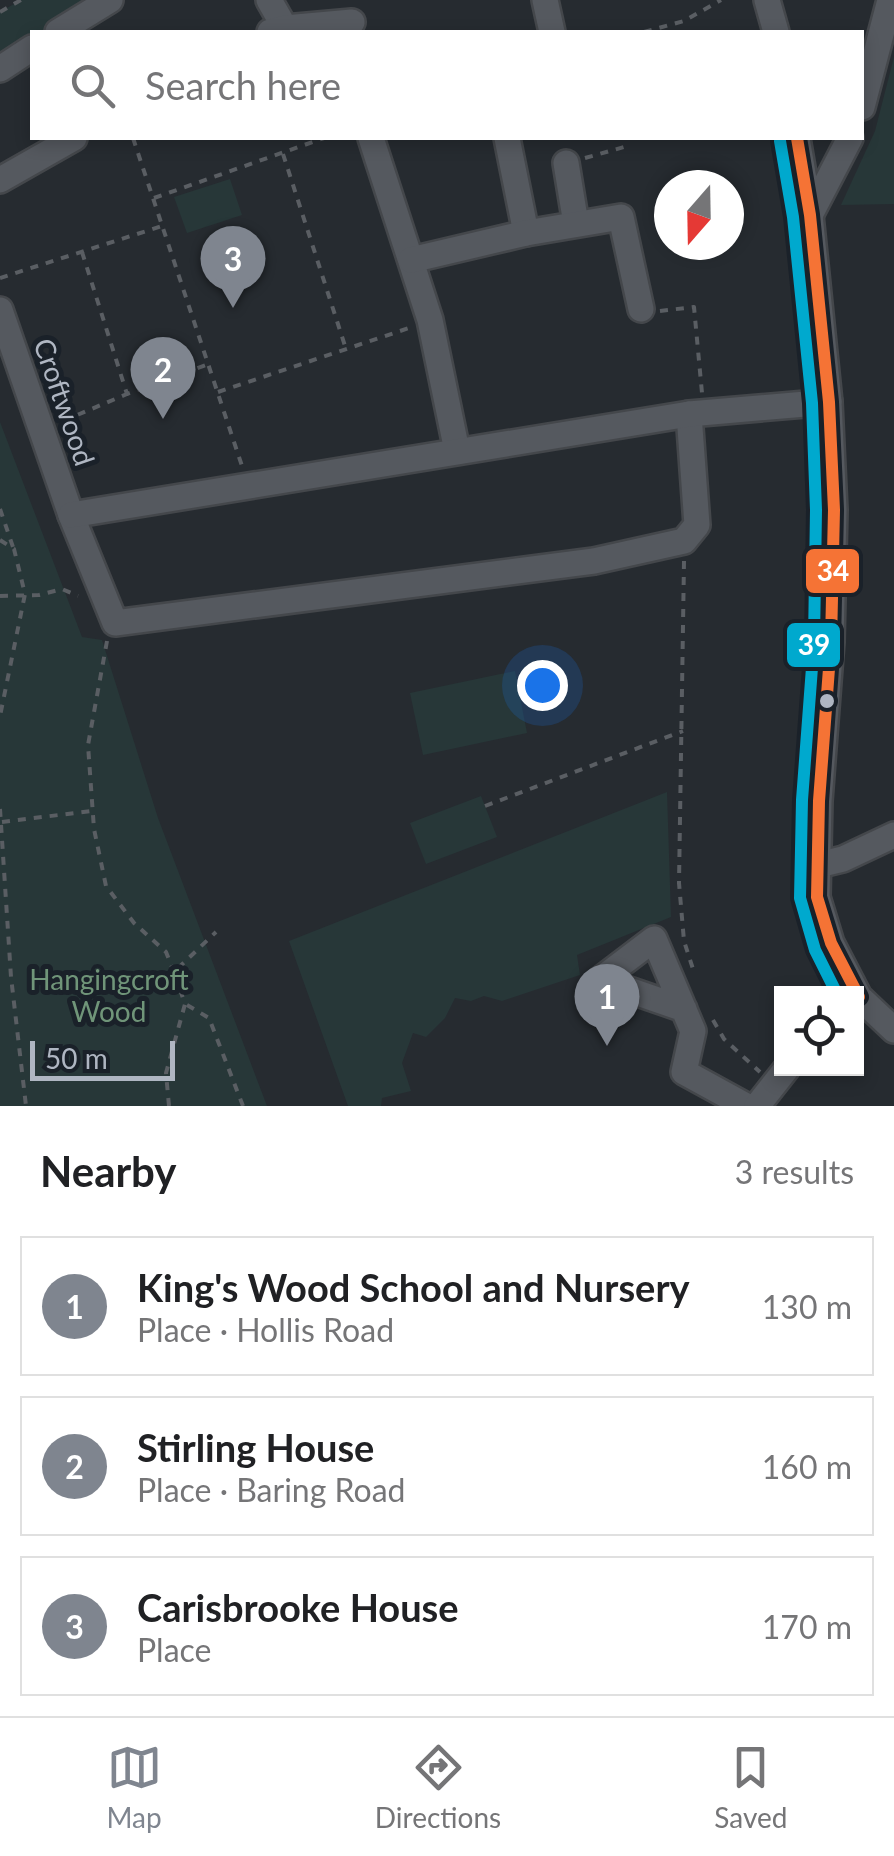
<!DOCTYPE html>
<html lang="en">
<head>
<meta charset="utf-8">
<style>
	body { margin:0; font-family:Lato,sans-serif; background:#f6f6f6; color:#202124 }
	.controls { position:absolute; right:30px; bottom:30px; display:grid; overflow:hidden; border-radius:0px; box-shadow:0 5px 15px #0003 }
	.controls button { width:90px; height:90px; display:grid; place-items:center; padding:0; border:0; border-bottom:2px solid #e0e0e0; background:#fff; color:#202124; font:50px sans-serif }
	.compass { position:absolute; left:654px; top:170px; width:90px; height:90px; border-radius:50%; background:#fff; box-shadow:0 5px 15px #0003; rotate:200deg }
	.scale { position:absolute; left:30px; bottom:25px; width:145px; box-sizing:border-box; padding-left:10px; border:5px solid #afb6c2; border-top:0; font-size:28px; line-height:35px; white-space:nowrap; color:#afb6c2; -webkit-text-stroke:8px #1a2129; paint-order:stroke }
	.you { position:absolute; left:542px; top:685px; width:35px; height:35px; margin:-25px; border:8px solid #fff; border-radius:50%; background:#1a73e8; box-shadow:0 0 0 15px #1a73e833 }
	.badge { display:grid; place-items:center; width:65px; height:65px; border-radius:50%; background:#7f858f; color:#fff; font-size:32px; font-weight:700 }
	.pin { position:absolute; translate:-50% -82px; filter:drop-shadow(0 2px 5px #0008) }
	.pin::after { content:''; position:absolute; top:52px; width:35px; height:30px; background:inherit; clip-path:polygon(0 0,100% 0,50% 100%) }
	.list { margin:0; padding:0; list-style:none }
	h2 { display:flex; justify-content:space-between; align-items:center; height:130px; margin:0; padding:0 40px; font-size:42px }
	h2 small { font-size:32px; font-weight:400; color:#757577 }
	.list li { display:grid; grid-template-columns:65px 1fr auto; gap:30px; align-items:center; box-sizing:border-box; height:140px; margin:0 20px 20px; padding:0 20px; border:2px solid #e0e0e0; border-radius:0px }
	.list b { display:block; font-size:38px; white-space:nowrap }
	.list p { margin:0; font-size:32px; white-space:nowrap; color:#757577 }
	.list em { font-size:32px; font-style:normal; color:#757577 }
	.icon { flex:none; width:55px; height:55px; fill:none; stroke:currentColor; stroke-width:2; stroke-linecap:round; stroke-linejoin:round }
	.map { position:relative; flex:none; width:894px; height:1106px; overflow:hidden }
	.search { position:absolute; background:#fff; box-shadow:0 5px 15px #0003; left:30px; right:30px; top:30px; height:110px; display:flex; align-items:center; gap:25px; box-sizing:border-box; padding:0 35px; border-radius:0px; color:#757577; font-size:38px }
	.sheet { height:610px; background:#fff }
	nav { display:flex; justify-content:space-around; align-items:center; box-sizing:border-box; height:140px; border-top:2px solid #e0e0e0; background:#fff; font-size:28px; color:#757577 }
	nav a { display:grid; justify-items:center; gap:5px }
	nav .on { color:#7f858f }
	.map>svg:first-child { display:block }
	.green { fill:#273738 }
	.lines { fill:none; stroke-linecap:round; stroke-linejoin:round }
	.minor-casing { stroke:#44474b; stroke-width:30 }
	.path { stroke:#5a5e63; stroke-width:4; stroke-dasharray:8 8; stroke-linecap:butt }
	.minor { stroke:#55595f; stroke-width:25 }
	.bus-1-casing { stroke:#1a2129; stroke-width:20 }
	.bus-2-casing { stroke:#1a2129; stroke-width:20 }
	.bus-1 { stroke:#f57335; stroke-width:12 }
	.bus-2 { stroke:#00a9ce; stroke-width:12 }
	.bus-dot { fill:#afb6c2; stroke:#1a2129; stroke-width:4 }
	.labels { text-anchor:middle; stroke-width:10; stroke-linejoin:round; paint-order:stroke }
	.street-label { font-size:28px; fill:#afb6c2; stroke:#1a2129 }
	.park-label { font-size:28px; fill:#709579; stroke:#1a2129 }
	.line-badge { stroke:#1a2129; stroke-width:4 }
	.badge-label { font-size:28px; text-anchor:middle; font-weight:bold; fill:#fff }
</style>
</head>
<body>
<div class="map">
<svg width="894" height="1106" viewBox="0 0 894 1106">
	<rect width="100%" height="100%" fill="#262b30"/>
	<!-- green -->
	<g class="green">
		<polygon points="21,0 100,0 49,32 32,32 32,43 0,63 0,12"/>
		<polygon points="894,57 894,204 841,205 875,131"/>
		<polygon points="230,179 242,215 187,233 174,197"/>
		<polygon points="0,422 82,637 102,640 158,818 267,1106 0,1106"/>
		<polygon points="515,671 527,733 423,755 410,693"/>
		<polygon points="667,792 671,917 577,955 580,975 502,1001 484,996 471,1001 455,998 445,1018 426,1037 413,1033 402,1063 411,1091 382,1098 381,1106 348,1106 289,941"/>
		<polygon points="481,796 497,837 426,864 410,823"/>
	</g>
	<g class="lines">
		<defs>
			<g id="minor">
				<polyline points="269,0 285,28"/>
				<polyline points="545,0 552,32"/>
				<polyline points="767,0 776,32"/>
				<polyline points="58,32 110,0"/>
				<polyline points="270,32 285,28 352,22"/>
				<polyline points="0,69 32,48"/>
				<polyline points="862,107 890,0"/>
				<polyline points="371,138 430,320 457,451"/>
				<polyline points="507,138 526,233"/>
				<polyline points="797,138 810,215 829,402 834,510 831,642 819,801 817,897 831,943 859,997 894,1030"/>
				<polyline points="566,163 576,224"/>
				<polyline points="0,180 74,138"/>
				<polyline points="810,215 850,138"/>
				<polyline points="411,260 526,233 621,217 641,309"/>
				<polyline points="0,310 71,515 115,623 594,561 684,541 697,525 689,414"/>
				<polyline points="71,515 689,414 829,402"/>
				<polyline points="818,865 843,859 894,835"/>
				<polyline points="684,1009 600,980 654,939 693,1031 684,1072 746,1106"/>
				<polyline points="757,1106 787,1068"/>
			</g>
		</defs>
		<!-- minor casing -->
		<use href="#minor" class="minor-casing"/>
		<!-- path -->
		<g class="path">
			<polyline points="0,12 21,0"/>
			<polyline points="644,32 684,21 721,0"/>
			<polyline points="133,138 242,466"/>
			<polyline points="283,154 346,349"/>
			<polyline points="585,158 624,147 624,138"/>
			<polyline points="154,198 324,138"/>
			<polyline points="82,252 127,394 209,364"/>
			<polyline points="0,278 162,226"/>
			<polyline points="660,311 694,307 702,393"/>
			<polyline points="218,392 412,327"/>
			<polyline points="63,421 127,394"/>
			<polyline points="0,509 13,547"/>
			<polyline points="0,540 14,549 25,594 0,716"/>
			<polyline points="684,561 679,883 684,941 693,969"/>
			<polyline points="0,596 39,595 62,589 78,596"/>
			<polyline points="107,641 88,745 94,829 106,886 134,923 166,952 174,972"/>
			<polyline points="485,806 683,731"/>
			<polyline points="0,809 11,977 26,1106"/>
			<polyline points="2,822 91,811"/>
			<polyline points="187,1005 209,1018 243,1106"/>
			<polyline points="713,1020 724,1039 760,1072"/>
			<polyline points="169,1106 166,1073 185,1004 174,972 216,932"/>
		</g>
		<!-- minor -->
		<use href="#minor" class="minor"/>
		<defs>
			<polyline id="bus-1" points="797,138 810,215 829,402 834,510 831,642 819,801 817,897 831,943 859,997"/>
			<polyline id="bus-2" points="780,141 793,217 812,403 816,510 814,641 802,800 800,898 815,950 837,994"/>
		</defs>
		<!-- bus-1 casing -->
		<use href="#bus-1" class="bus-1-casing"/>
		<!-- bus-2 casing -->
		<use href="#bus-2" class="bus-2-casing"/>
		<!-- bus-1 -->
		<use href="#bus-1" class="bus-1"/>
		<!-- bus-2 -->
		<use href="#bus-2" class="bus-2"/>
	</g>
	<!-- markers -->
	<circle class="bus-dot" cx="827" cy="701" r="9"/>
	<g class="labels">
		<!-- street labels -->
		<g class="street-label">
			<text transform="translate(64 402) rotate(71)" y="10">Croftwood</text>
		</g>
		<!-- park labels -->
		<g class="park-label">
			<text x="109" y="990">Hangingcroft<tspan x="109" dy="32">Wood</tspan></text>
		</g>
	</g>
	<g class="line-badge">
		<rect x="804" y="547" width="57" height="48" rx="10" fill="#f57335"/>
		<rect x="785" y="621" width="57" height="48" rx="10" fill="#00a9ce"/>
	</g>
	<g class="badge-label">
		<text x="833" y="581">34</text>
		<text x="814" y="655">39</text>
	</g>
</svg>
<div class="controls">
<button><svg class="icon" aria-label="locate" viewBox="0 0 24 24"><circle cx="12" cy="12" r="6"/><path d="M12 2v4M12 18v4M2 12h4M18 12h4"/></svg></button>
</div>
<svg class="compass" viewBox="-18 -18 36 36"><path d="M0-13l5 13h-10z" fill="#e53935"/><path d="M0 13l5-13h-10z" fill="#757577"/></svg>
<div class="scale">50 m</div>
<div class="you"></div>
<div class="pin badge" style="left:607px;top:1046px">1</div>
<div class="pin badge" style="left:163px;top:419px">2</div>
<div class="pin badge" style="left:233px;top:308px">3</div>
<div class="search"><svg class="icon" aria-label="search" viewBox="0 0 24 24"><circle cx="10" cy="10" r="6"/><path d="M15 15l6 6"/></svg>Search here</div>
</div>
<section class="sheet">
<h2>Nearby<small>3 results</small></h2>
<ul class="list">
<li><span class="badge">1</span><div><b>King's Wood School and Nursery</b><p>Place · Hollis Road</p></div><em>130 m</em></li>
<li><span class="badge">2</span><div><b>Stirling House</b><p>Place · Baring Road</p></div><em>160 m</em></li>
<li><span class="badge">3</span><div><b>Carisbrooke House</b><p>Place</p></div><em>170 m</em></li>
</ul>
</section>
<nav>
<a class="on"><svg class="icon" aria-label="map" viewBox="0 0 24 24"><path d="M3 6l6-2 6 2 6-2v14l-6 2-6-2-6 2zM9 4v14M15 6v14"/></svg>Map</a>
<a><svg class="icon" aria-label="directions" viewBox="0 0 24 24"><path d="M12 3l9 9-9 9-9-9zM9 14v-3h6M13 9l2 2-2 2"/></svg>Directions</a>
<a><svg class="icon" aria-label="saved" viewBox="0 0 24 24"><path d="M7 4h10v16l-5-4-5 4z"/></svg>Saved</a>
</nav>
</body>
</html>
